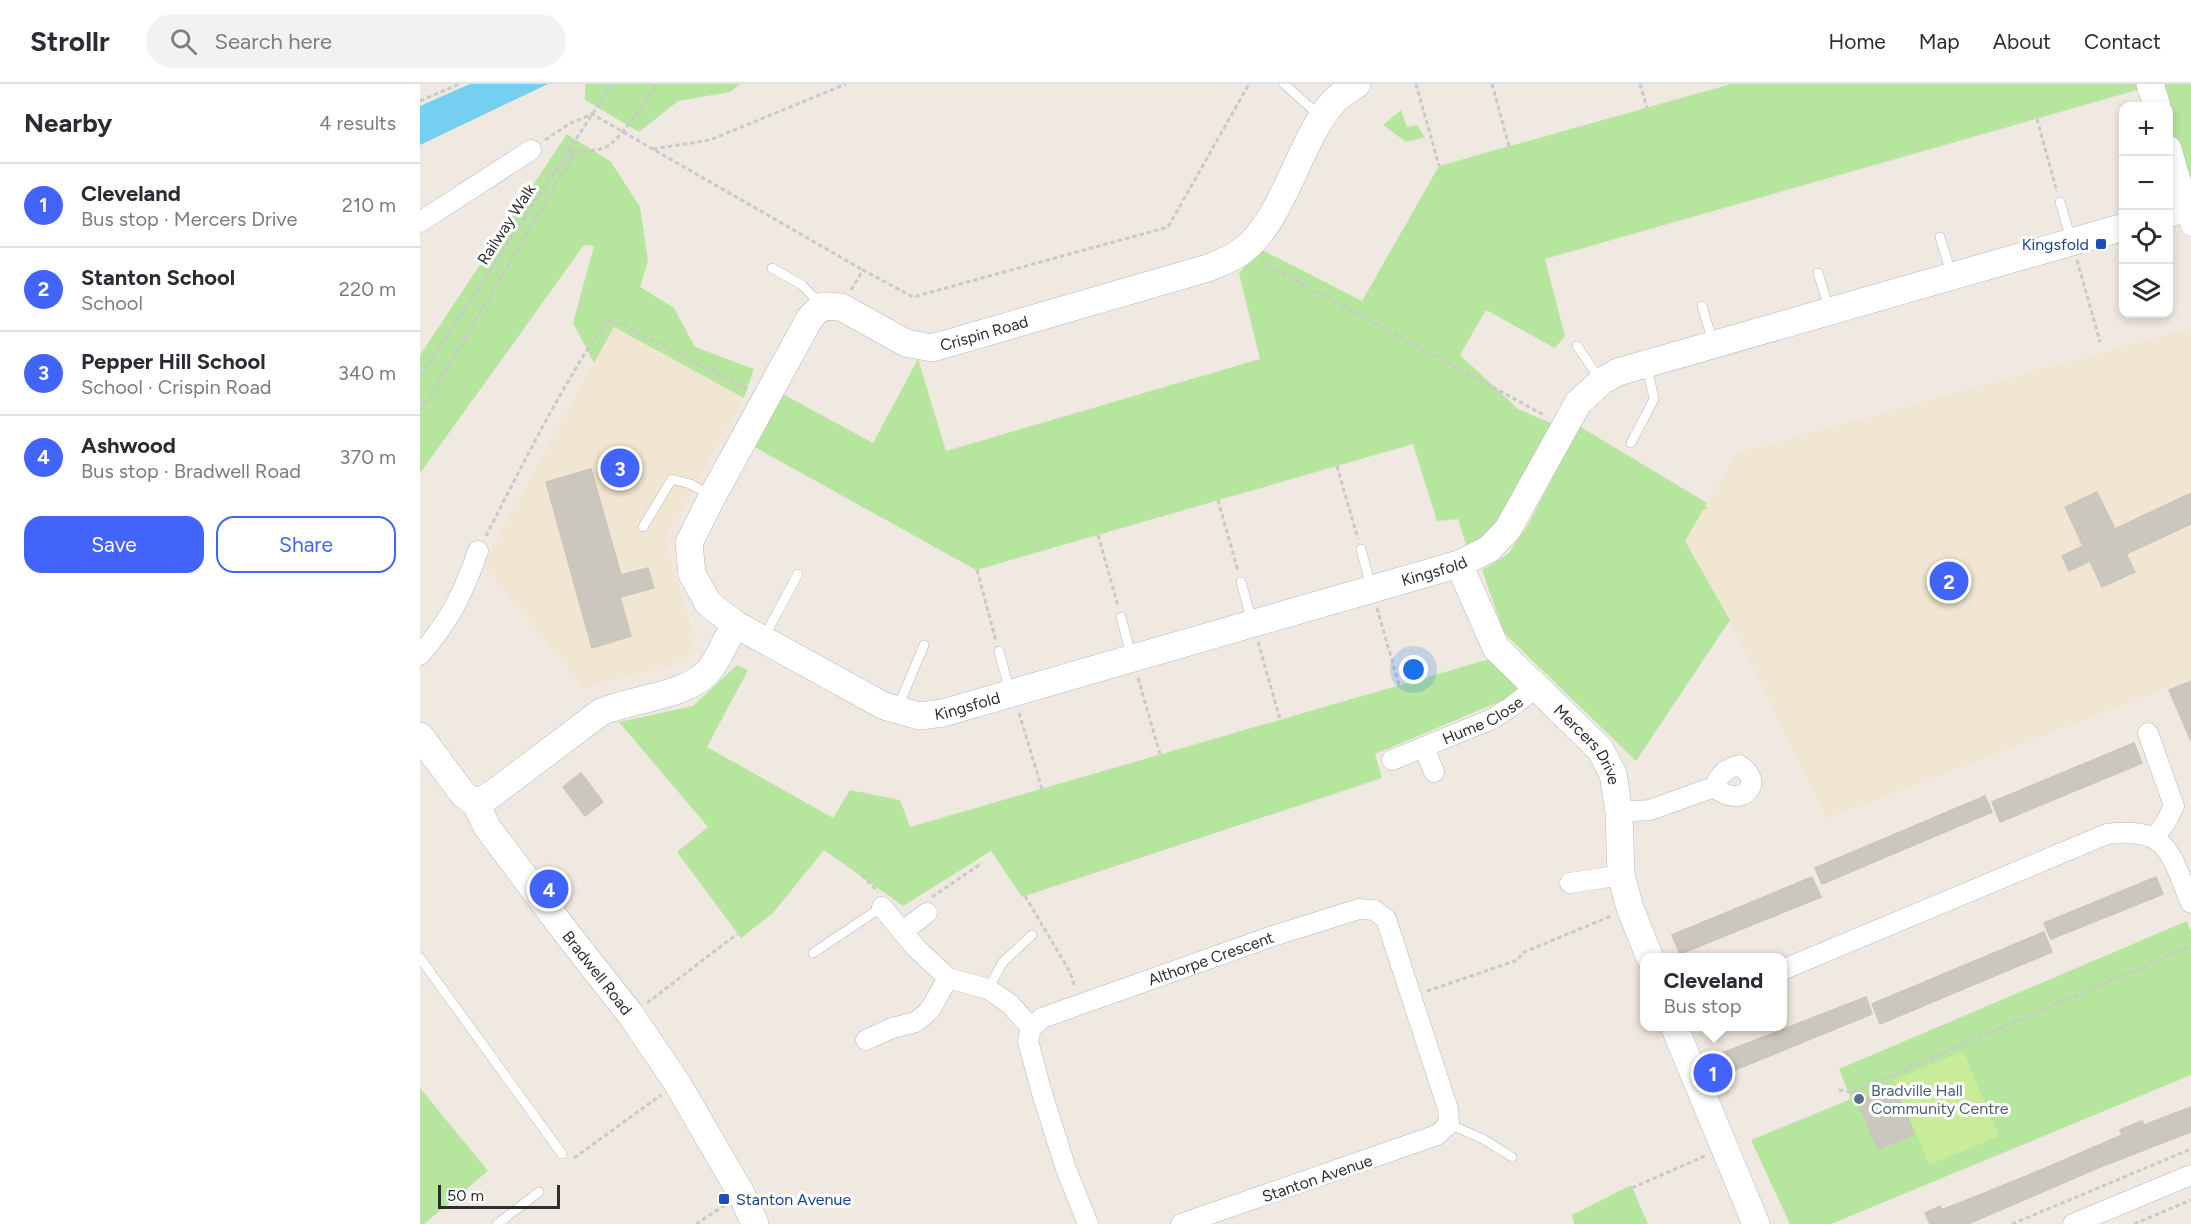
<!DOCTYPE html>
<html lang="en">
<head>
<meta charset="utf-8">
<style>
	body { margin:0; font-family:Figtree,sans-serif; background:#f2f2f3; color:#2b2b33 }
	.controls { position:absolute; right:18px; top:18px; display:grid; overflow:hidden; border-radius:12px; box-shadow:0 3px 9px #0003 }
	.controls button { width:54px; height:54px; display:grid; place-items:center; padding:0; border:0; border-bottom:2px solid #e1e1e2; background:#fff; color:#2b2b33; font:30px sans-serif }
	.scale { position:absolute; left:18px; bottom:15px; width:122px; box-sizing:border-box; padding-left:6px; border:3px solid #2e2e2e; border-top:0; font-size:16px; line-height:21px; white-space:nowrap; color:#2e2e2e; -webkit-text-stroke:4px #fff; paint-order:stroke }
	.you { position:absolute; left:994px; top:586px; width:21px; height:21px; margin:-15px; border:4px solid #fff; border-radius:50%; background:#1a73e8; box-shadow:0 0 0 9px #1a73e833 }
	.badge { display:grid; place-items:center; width:39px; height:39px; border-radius:50%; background:#4264fb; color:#fff; font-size:20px; font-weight:700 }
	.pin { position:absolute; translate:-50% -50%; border:3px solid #fff; box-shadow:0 2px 6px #0006 }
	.popup { position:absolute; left:1220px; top:869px; width:147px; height:78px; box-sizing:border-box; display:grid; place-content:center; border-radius:12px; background:#fff; filter:drop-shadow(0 2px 4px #0005); font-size:20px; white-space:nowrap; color:#7c7c81 }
	.popup b { font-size:22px; color:#2b2b33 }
	.popup::after { content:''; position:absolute; left:50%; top:100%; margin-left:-12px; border:12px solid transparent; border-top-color:#fff }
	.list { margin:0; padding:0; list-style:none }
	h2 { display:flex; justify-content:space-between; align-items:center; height:78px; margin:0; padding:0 24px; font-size:26px }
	h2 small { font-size:20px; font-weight:400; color:#7c7c81 }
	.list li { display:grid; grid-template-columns:39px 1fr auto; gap:18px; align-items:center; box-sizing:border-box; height:84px; padding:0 24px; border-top:2px solid #e1e1e2 }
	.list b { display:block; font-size:22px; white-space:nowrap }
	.list p { margin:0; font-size:20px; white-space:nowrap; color:#7c7c81 }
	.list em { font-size:20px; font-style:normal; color:#7c7c81 }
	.actions { display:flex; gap:12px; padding:18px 24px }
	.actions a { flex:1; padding:14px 0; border:2px solid #4264fb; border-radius:18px; text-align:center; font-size:21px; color:#4264fb }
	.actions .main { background:#4264fb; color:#fff }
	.icon { flex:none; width:33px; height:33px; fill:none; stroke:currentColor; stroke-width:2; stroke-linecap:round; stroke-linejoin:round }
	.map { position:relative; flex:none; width:1771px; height:1140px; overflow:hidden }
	header { display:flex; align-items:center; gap:36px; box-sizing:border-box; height:84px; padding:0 30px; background:#fff; border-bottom:2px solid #e1e1e2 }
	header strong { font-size:28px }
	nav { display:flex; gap:33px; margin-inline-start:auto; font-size:21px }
	.search { width:420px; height:54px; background:#f2f2f3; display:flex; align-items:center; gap:15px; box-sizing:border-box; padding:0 21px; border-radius:33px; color:#7c7c81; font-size:22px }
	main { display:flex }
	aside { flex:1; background:#fff }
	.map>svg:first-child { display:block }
	.education { fill:#f0e6d1 }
	.green { fill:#b6e59e }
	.pitch { fill:#c9ec9a }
	.water { fill:#75cff0 }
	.building { fill:#cbc7bf; stroke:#cbc5ba; stroke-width:1.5 }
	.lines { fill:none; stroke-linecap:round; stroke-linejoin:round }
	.lane-casing { stroke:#b4b7c1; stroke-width:10 }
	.street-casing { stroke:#b4b7c1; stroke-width:21 }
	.secondary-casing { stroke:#b4b7c1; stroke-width:28 }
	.path { stroke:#c9c9c9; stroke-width:3; stroke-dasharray:4.5 3; stroke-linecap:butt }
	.lane { stroke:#fff; stroke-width:9 }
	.street { stroke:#fff; stroke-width:20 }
	.secondary { stroke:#fff; stroke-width:27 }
	.transit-dot { fill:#1a4fb4; stroke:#fff; stroke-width:2 }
	.service-dot { fill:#5c6f8a; stroke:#fff; stroke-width:2 }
	.labels { text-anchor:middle; stroke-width:6; stroke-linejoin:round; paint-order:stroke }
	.street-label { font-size:16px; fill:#2e2e2e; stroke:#fff }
	.transit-label { font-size:16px; fill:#164399; stroke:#fff; text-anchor:end }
	.service-label { font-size:16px; fill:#4e5e75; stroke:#fff; text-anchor:start }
</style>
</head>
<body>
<header>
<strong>Strollr</strong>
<div class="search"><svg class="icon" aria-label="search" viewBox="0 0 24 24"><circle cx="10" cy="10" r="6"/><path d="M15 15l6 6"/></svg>Search here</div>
<nav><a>Home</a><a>Map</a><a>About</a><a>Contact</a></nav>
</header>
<main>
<aside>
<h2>Nearby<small>4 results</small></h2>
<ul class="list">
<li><span class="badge">1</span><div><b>Cleveland</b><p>Bus stop · Mercers Drive</p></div><em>210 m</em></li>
<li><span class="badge">2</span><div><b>Stanton School</b><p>School</p></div><em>220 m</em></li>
<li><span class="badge">3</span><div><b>Pepper Hill School</b><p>School · Crispin Road</p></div><em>340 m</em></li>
<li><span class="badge">4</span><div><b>Ashwood</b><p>Bus stop · Bradwell Road</p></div><em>370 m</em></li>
</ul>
<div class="actions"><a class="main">Save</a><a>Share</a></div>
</aside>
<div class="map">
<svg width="1771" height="1140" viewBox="0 0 1771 1140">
	<rect width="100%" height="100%" fill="#efe9e1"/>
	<!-- education -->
	<g class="education">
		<polygon points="193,243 324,314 245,455 275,555 269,571 251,583 190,596 165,605 63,481"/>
		<polygon points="1771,244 1771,595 1406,735 1310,536 1265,457 1317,369"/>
	</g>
	<!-- green -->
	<g class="green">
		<polygon points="165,0 320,0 310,8 258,17 219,48 165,16"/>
		<polygon points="1311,0 1722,0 1724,4 1125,175 1145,252 1135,264 1066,226 1040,271 1098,325 1135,341 1083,436 1047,464 1038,435 1017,437 993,360 556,486 329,360 359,308 453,359 498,275 526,367 840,275 819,189 840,165 942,217 1019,82"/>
		<polygon points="1730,0 1771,0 1771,142 1749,65 1748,22"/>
		<polygon points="981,26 987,43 997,41 1005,53 986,58 963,41"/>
		<polygon points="147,50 191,78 220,123 228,177 220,203 254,224 275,263 334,285 324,314 194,243 174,279 153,239 174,162 164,161 0,389 0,271"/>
		<polygon points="1159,342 1287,419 1285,422 1288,424 1283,426 1265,457 1310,536 1216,677 1084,549 1062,486 1088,470 1109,439"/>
		<polygon points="1073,574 1100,609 955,670 962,694 602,813 571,767 483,822 404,766 353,829 321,854 257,768 288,743 199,638 273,622 317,581 328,586 287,663 413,734 430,706 480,716 490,743"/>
		<polygon points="1767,837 1771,848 1771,991 1411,1140 1370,1140 1331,1056 1431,1015 1419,985"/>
		<polygon points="0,1004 68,1087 4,1140 0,1140"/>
		<polygon points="1211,1101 1228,1140 1154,1140 1152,1131"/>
	</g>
	<!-- pitch -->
	<polygon class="pitch" points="1543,967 1579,1052 1509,1081 1474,996"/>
	<!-- water -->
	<polygon class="water" points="50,0 128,0 0,61 0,22"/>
	<!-- building -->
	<g class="building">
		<polygon points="171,385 201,491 228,484 234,504 200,513 211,552 172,564 126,398"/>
		<polygon points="1677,408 1695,445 1771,409 1771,440 1706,470 1715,488 1682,503 1670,477 1649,487 1642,472 1663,462 1645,423"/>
		<polygon points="1771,597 1771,657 1749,606"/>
		<polygon points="1714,659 1722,679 1580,738 1572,718"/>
		<polygon points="161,689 183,718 165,732 143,703"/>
		<polygon points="1565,712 1572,728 1402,800 1395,784"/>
		<polygon points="1392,793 1401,813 1260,870 1252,851"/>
		<polygon points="1736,793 1743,810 1631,855 1624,839"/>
		<polygon points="1624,848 1632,868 1460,940 1452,920"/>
		<polygon points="1446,913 1452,930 1310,988 1302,969"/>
		<polygon points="1474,1003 1494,1050 1458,1065 1438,1018"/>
		<polygon points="1771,1023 1771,1048 1680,1083 1548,1140 1510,1140 1505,1129 1520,1122 1521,1126 1547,1116 1628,1083 1702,1051 1700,1046 1722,1037 1724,1041"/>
	</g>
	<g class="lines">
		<defs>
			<g id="lane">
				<polyline points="864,0 900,32"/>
				<polyline points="1640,118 1651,155"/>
				<polyline points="1520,153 1531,189"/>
				<polyline points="352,184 382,201 400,220"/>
				<polyline points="1398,189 1409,224"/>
				<polyline points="1282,222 1293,258"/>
				<polyline points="1157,262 1180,295"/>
				<polyline points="1211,359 1234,315 1227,282"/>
				<polyline points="223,443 252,395 270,400 290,411"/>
				<polyline points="941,465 951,503"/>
				<polyline points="821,498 832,537"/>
				<polyline points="701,533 711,571"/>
				<polyline points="344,553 378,490"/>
				<polyline points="579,567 590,608"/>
				<polyline points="478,623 504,561"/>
				<polyline points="393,869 462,823"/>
				<polyline points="0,874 142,1070"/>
				<polyline points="568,905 583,878 612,851"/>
				<polyline points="1029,1040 1063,1055 1092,1073"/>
				<polyline points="77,1140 119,1108"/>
			</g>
			<g id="street">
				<polyline points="1765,124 1771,142"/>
				<polyline points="0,138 111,66"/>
				<path d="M 0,571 C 29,538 44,508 58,467"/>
				<polyline points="1728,649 1754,722 1746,738 1734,754"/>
				<polyline points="1004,663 1014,688"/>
				<path id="s1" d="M 972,676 L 1072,635 L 1091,623 L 1117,603"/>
				<path d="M 1199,728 L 1230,726 L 1294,703 C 1300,690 1305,685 1319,681 C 1347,698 1322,727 1294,703"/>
				<polyline points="1150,799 1201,791"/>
				<polyline points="462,823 496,864 528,894 568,905 590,920 611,944"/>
				<polyline points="483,847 507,829"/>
				<path d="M 1362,886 L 1687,750 C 1749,742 1750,770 1771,819"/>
				<polyline points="446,956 472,944 496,938 510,926 528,894"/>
				<path id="s2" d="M 668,1140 L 646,1085 L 621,1006 L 608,957 L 611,944 L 622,934 L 853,852 L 939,825 L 954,826 L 966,835 L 1028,1025 L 1029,1040 L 1017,1051 L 761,1140"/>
				<polyline points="1653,1140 1771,1091"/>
			</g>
			<g id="secondary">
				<path id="s3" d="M 937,0 C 930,5 921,10 915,16 C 879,55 864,137 821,168 C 811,175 799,179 788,184 L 512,264 L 486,259 L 421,223 L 402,222 L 390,234 L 292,413 L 269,459 L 272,490 L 288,519 L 315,540 L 464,622 L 499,632 L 523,629 L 1039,480 L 1069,465 L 1088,445 L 1158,319 L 1182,297 L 1198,288 L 1704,143"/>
				<polyline points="1730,0 1737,22"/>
				<polyline points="1748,65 1765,124 1748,130"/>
				<path id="s4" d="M 1039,480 L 1076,564 L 1180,665 L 1193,690 L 1199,728 L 1201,791 L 1210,824 L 1230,874"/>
				<path id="s5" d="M 0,652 L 43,710 L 56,720 L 67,743 L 145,847 L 211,931 L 257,999 L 322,1111 L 335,1140"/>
				<path d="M 56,720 L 75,708 L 181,628 C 214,614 262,613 287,589 C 297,579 307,554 315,540"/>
				<polyline points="1254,942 1336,1140"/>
			</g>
		</defs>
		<!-- lane casing -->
		<use href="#lane" class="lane-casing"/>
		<!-- street casing -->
		<use href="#street" class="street-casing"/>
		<!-- secondary casing -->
		<use href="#secondary" class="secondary-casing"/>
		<!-- path -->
		<g class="path">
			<polyline points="996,0 1019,82"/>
			<polyline points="1072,0 1089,62"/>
			<polyline points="1220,0 1227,24"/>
			<polyline points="0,17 39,0"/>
			<polyline points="1617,35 1637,108"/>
			<polyline points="125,56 149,40 172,30 443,186"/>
			<polyline points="233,65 290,56 426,0"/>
			<path d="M 148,68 C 161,67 174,68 186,63 C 200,57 227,14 237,0"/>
			<polyline points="1657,176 1680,258"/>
			<polyline points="842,178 1126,332"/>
			<polyline points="431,206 443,186 493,213 748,143 829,0"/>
			<polyline points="0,293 192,0"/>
			<polyline points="0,325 11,311 156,67"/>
			<polyline points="917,382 938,455"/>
			<polyline points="798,416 818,487"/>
			<polyline points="678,451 698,522"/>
			<path d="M 66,452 C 92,401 117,351 146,301 C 159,279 172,255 190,237 L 201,240 L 327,305"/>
			<polyline points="557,486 576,557"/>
			<polyline points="957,524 979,601"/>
			<polyline points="838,558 860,635"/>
			<polyline points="718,594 740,670"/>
			<polyline points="599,629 622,705"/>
			<polyline points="442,791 458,808"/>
			<polyline points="605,812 650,888 655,904"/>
			<polyline points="512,813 562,779"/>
			<polyline points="1007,907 1098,876 1102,869 1191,832"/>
			<polyline points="227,919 317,850"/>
			<polyline points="1419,1006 1432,1008 1771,862"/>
			<polyline points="154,1074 241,1011"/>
			<polyline points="1212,1104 1287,1071"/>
			<polyline points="276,1140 305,1121"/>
			<polyline points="1592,1140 1771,1065"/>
			<polyline points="1714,1140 1771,1116"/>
		</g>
		<!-- lane -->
		<use href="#lane" class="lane"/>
		<!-- street -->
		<use href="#street" class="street"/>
		<!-- secondary -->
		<use href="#secondary" class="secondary"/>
	</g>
	<!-- markers -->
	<g class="transit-dot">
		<rect x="1675" y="154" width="12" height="12" rx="3"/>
		<rect x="298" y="1109" width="12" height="12" rx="3"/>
	</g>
	<circle class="service-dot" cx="1439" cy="1015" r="6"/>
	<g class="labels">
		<!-- street labels -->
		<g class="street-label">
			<text transform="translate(86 140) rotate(-57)" y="6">Railway Walk</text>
			<text transform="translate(564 249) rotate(-16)" y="6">Crispin Road</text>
			<text dy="6" stroke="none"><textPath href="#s3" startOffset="1764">Kingsfold</textPath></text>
			<text dy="6" stroke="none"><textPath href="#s3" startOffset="1278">Kingsfold</textPath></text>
			<text dy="6" stroke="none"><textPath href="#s1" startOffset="99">Hume Close</textPath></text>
			<text dy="6" stroke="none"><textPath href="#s4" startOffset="226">Mercers Drive</textPath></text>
			<text dy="6" stroke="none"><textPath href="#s2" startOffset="400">Althorpe Crescent</textPath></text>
			<text dy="6" stroke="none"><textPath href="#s5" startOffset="297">Bradwell Road</textPath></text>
			<text transform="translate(897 1094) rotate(-19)" y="6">Stanton Avenue</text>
		</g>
		<!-- transit labels -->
		<g class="transit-label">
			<text x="1669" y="166">Kingsfold</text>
			<text x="316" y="1121" text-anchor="start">Stanton Avenue</text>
		</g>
		<!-- service labels -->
		<g class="service-label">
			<text x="1451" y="1012">Bradville Hall<tspan x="1451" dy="18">Community Centre</tspan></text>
		</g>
	</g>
</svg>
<div class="controls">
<button>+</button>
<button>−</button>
<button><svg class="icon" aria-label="locate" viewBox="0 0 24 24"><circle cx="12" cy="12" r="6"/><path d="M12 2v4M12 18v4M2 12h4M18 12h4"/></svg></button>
<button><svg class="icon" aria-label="layers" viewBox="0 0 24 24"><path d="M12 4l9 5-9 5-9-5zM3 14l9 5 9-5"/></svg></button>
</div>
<div class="scale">50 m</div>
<div class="you"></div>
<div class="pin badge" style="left:1293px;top:989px">1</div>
<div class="popup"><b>Cleveland</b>Bus stop</div>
<div class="pin badge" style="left:1529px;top:497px">2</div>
<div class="pin badge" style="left:200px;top:384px">3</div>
<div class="pin badge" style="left:129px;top:805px">4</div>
</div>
</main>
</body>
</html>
